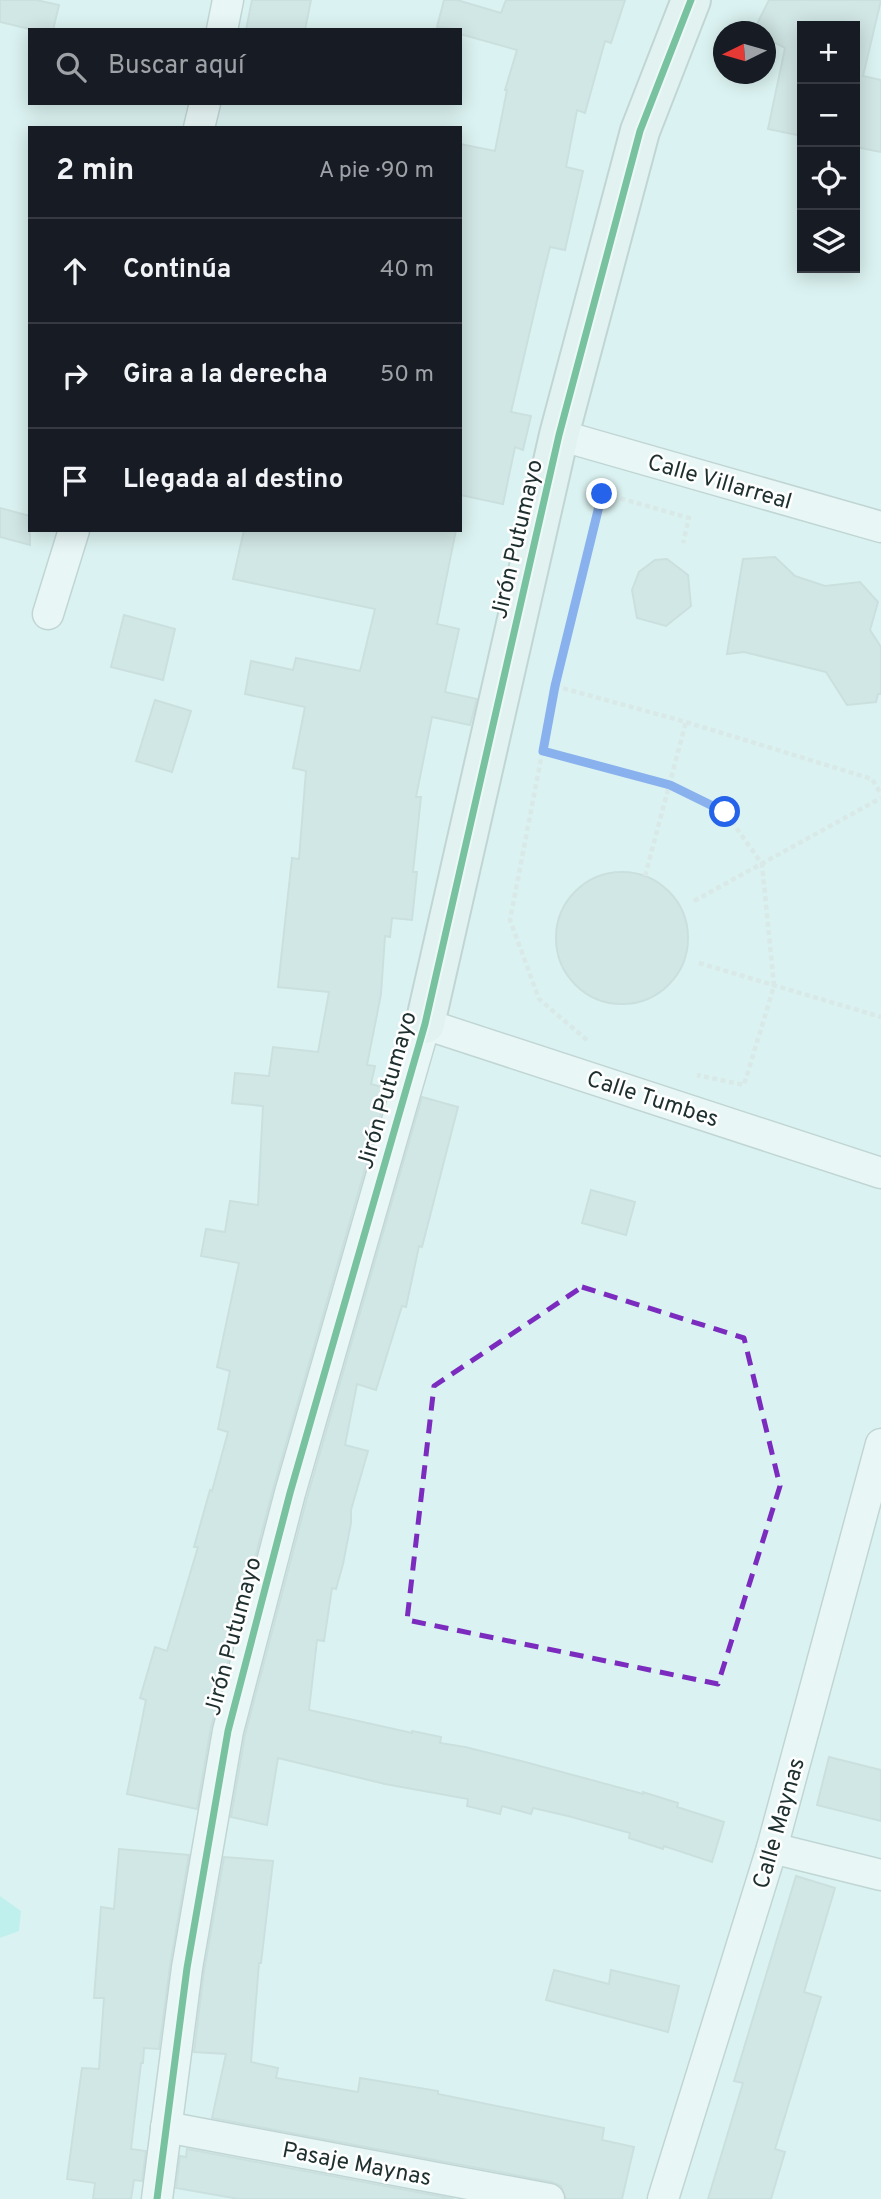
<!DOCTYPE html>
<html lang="es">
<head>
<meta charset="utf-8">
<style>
	body { margin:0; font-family:Overpass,sans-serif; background:#20242c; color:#f1f3f6 }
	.controls { position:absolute; right:21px; top:21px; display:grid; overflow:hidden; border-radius:0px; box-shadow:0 4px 18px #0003 }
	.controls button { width:63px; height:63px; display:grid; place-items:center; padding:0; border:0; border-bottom:2px solid #363941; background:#171b24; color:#f1f3f6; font:35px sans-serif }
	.compass { position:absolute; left:713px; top:21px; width:63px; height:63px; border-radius:50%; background:#171b24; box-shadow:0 4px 18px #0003; rotate:265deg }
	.stop { position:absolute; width:21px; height:21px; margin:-16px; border:5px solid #2563eb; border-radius:50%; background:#fff }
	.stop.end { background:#2563eb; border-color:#fff; box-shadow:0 2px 7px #0008 }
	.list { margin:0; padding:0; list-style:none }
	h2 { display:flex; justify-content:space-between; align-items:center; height:91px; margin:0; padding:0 28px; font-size:30px }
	h2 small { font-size:23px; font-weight:400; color:#9ea1a6 }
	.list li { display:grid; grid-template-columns:46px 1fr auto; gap:21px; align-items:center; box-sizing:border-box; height:105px; padding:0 28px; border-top:2px solid #363941 }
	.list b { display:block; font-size:26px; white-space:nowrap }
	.list em { font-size:23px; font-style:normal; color:#9ea1a6 }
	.icon { flex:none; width:38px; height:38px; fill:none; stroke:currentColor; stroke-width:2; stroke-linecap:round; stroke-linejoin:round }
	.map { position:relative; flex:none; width:881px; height:2199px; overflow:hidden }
	.search { position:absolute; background:#171b24; box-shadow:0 4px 18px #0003; left:28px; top:28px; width:434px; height:77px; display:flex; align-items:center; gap:18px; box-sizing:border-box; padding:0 24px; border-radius:0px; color:#9ea1a6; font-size:26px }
	.panel { position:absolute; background:#171b24; box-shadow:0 4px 18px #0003; left:28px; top:126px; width:434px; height:406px; border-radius:0px }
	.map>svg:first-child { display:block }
	.green { fill:#a1edec }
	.building { fill:#c6d9d8; stroke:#b7cac9; stroke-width:2 }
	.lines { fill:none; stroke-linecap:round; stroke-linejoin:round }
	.street-casing { stroke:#a1b3b3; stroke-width:33 }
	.secondary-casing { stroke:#a1b3b3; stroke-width:42 }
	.path { stroke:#d6dddd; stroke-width:4.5; stroke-dasharray:5 3.5; stroke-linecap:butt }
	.street { stroke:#f9fdfd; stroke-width:30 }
	.secondary { stroke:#eaf2f2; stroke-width:38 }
	.cycleway-casing { stroke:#fff; stroke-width:11 }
	.cycleway { stroke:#00873e; stroke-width:7 }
	.route { stroke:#2563eb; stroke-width:9 }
	.marked { fill:none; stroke:#7b2cbf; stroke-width:5; stroke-dasharray:14 9; stroke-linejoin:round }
	.labels { text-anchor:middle; stroke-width:5; stroke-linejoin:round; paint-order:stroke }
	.street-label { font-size:23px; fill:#1d2f2e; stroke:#fff }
</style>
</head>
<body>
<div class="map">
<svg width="881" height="2199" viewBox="0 0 881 2199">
	<rect width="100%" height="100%" fill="#daf2f1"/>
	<!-- green -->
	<polygon class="green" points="0,1896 21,1911 19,1931 0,1938"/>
	<!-- building -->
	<g class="building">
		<polygon points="0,0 36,0 59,5 53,30 34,30 0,22"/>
		<polygon points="252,0 311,0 305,30 246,30"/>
		<polygon points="444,0 457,0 501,13 506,0 625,0 611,43 605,41 585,113 577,110 566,167 583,171 565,250 550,247 543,275 511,412 531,416 523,450 515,447 503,504 460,495 460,144 495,151 507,90 505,90 517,50 460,34 460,30 437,27"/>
		<polygon points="769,0 881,0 863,76 881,80 881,152 855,147 855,26 802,26 802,136 768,129 785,48 766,38 766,32 753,32"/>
		<polygon points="0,508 30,516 30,545 0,537"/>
		<polygon points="244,530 456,530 437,624 459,629 445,692 477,699 470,725 432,717 416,797 421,797 413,872 417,872 412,920 392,918 390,937 385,936 381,994 367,1065 375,1066 371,1084 388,1089 273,1489 211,1727 197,1809 127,1794 146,1700 140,1698 155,1647 167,1651 198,1547 194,1547 210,1490 212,1491 228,1432 218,1429 230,1371 217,1367 239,1263 201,1256 206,1229 225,1232 230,1201 258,1205 263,1106 232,1103 235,1073 269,1076 273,1047 318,1052 329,992 278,987 292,858 299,859 306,771 293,768 305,707 245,694 251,661 293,670 296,658 360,671 375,609 233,579"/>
		<polygon points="775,557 795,576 825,586 860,582 878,602 870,630 881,647 881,694 878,694 876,702 847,705 826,672 744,652 727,654 743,559"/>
		<polygon points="667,559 688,575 691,606 666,626 637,618 632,590 639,572 655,560"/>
		<polygon points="124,615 175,629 163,680 111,667"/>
		<polygon points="155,700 191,711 172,772 136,761"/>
		<circle cx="622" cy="938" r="66"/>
		<polygon points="422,1097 458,1107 422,1247 419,1246 406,1307 402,1306 376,1390 357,1384 345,1445 368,1451 351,1510 351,1523 343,1564 336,1589 332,1588 324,1641 317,1640 309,1710 412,1733 412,1731 441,1737 440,1743 465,1747 525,1762 643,1794 643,1792 678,1803 677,1807 724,1822 712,1862 664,1846 663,1849 629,1838 630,1833 568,1816 533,1808 531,1814 502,1806 500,1814 467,1806 468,1799 385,1784 278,1758 267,1825 231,1817 245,1735 307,1498"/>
		<polygon points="591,1190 635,1202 626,1235 582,1223"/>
		<polygon points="829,1757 881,1770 881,1821 817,1805"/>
		<polygon points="119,1849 189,1855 170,1966 159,2049 144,2048 143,2063 141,2063 131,2149 146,2151 142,2181 134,2180 131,2199 93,2199 95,2183 67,2179 82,2068 99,2069 104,1998 94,1998 101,1907 114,1909"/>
		<polygon points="224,1857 273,1861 261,1963 259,1963 251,2062 278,2068 276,2078 358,2092 360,2078 438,2091 438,2094 604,2128 602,2140 634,2147 622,2199 566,2199 561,2186 552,2182 212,2118 226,2054 194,2052 204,1971"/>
		<polygon points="796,1876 835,1888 804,1992 821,1997 775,2149 785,2152 771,2199 708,2199 743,2083 734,2081"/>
		<polygon points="554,1970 609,1984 611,1970 679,1986 668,2032 546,2000"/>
		<polygon points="187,2149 454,2199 239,2199 176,2188 180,2156 186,2157"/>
	</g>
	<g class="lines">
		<defs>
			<g id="street">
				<polyline points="222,30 228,0"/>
				<polyline points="199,128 205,103"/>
				<polyline points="559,435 881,527"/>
				<polyline points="48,614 74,530"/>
				<polyline points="772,1848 881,1875"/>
				<polyline points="166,2127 549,2199"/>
				<polyline points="157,2199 187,1968 228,1731 290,1493 425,1024 881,1173"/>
				<polyline points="663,2199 772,1848 881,1444"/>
			</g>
			<polyline id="secondary" points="425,1024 559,435 640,131 691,0"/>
		</defs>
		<!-- street casing -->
		<use href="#street" class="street-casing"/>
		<!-- secondary casing -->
		<use href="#secondary" class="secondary-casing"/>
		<!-- path -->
		<g class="path">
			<polyline points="555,686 686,722 872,779 881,794"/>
			<polyline points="543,751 670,785 725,812 762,864 774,986 744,1085 697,1075"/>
			<polyline points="645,876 686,722"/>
			<polyline points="694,901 881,798"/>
			<polyline points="699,963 881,1017"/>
			<polyline points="587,1040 539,999 510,920 555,686 602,493 689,518 683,543"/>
		</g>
		<!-- street -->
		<use href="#street" class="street"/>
		<!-- secondary -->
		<use href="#secondary" class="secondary"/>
		<defs>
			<polyline id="cycleway" points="157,2199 187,1968 228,1731 290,1493 425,1024 559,435 640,131 691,0"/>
		</defs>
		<!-- cycleway casing -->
		<use href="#cycleway" class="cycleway-casing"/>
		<!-- cycleway -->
		<use href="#cycleway" class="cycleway"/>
	</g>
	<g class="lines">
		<!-- route -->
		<polyline class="route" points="602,494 555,686 543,751 670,785 725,812"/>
	</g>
	<!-- marked area -->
	<path d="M0 0H881V2199H0ZM 582,1287 L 744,1338 L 780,1486 L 718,1684 L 407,1620 L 434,1386 Z" fill="#daf2f1" fill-opacity=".55" fill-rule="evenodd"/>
	<path class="marked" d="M 582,1287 L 744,1338 L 780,1486 L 718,1684 L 407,1620 L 434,1386 Z"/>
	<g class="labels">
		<!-- street labels -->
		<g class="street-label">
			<text transform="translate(720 481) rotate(16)" y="8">Calle Villarreal</text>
			<text transform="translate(516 539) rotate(-77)" y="8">Jirón Putumayo</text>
			<text transform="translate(386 1090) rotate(-74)" y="8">Jirón Putumayo</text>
			<text transform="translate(653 1098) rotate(18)" y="8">Calle Tumbes</text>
			<text transform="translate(232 1636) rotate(-75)" y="8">Jirón Putumayo</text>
			<text transform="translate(778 1823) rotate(-74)" y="8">Calle Maynas</text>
			<text transform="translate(357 2163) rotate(11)" y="8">Pasaje Maynas</text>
		</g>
	</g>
</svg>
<div class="controls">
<button>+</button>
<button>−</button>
<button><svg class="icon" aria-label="locate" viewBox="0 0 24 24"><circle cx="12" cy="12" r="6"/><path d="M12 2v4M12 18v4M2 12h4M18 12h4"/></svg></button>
<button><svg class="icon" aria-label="layers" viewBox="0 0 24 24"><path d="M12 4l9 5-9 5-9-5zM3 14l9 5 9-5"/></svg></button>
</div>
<svg class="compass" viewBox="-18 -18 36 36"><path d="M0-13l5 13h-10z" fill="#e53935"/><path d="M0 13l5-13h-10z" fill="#9ea1a6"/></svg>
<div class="stop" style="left:725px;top:812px"></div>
<div class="stop end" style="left:602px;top:494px"></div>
<div class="search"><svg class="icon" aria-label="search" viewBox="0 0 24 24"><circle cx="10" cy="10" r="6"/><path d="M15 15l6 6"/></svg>Buscar aquí</div>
<section class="panel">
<h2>2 min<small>A pie · 90 m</small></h2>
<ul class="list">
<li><svg class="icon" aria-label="ahead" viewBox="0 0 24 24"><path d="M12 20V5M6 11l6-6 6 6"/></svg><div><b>Continúa</b></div><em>40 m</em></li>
<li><svg class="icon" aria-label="right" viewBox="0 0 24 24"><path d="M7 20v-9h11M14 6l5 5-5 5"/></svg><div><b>Gira a la derecha</b></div><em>50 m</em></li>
<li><svg class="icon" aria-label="arrive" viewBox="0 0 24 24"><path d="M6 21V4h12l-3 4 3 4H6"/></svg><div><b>Llegada al destino</b></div></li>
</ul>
</section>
</div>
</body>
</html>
